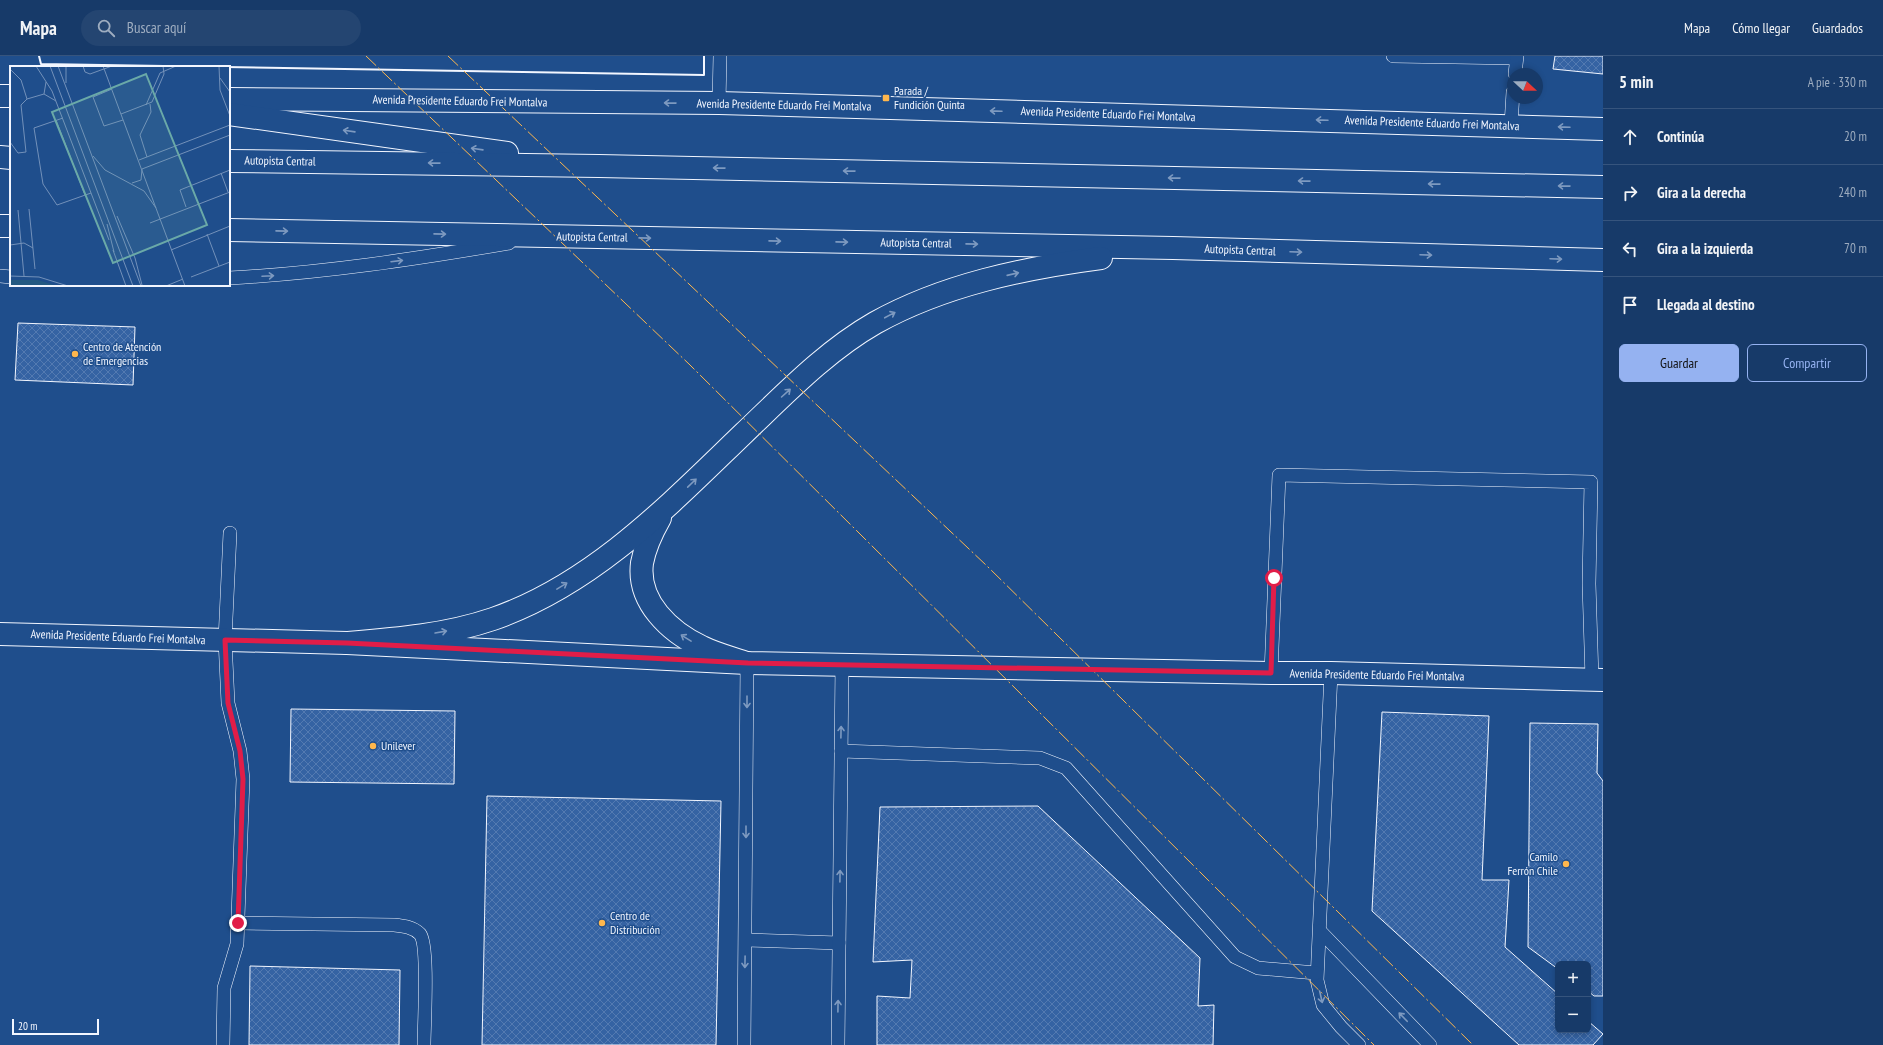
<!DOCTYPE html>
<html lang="es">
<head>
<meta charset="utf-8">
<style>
	body { margin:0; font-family:"PT Sans Narrow",sans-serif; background:#244571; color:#f1f3f6 }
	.controls { position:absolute; right:12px; bottom:12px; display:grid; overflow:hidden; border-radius:6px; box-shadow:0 2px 6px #0003 }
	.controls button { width:36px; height:36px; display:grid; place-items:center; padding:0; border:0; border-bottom:1px solid #36547d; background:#173a69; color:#f1f3f6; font:20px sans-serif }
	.compass { position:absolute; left:1507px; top:12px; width:36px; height:36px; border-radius:50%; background:#173a69; box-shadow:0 2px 6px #0003; rotate:112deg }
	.scale { position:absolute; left:12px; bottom:10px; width:87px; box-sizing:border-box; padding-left:4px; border:2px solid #f2f6ff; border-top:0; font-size:11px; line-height:14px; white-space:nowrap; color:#f2f6ff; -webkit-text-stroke:3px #1f4e8c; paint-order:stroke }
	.stop { position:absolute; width:12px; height:12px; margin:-9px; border:3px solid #e11d48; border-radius:50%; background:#fff }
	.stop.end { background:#e11d48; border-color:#fff; box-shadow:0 1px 4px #0008 }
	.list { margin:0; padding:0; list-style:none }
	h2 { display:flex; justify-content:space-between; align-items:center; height:52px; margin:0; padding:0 16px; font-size:17px }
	h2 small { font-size:13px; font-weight:400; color:#9eadc0 }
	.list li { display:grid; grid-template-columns:26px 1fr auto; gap:12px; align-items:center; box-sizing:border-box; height:56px; padding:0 16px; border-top:1px solid #36547d }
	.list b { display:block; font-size:15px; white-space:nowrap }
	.list em { font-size:13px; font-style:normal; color:#9eadc0 }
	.actions { display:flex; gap:8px; padding:12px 16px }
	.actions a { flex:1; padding:9px 0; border:1px solid #95b2f1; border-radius:6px; text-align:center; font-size:14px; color:#95b2f1 }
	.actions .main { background:#95b2f1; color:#111 }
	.icon { flex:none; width:22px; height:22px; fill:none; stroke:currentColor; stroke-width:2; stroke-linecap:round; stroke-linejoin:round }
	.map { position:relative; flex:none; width:1603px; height:989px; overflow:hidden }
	header { display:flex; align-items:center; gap:24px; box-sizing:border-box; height:56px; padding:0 20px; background:#173a69; border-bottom:1px solid #36547d }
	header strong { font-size:19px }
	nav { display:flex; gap:22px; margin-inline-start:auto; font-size:14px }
	.search { width:280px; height:36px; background:#244571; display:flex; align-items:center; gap:10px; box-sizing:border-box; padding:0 14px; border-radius:22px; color:#9eadc0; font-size:15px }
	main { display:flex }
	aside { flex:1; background:#173a69 }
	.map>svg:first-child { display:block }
	.building { fill:url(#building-cross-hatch); stroke:#f2f6ff }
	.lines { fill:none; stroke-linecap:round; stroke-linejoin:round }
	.service-casing { stroke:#f2f6ff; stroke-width:14 }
	.secondary-casing { stroke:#f2f6ff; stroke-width:24 }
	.motorway-casing { stroke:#f2f6ff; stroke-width:24 }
	.service { stroke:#1f4e8c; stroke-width:13 }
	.secondary { stroke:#1f4e8c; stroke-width:22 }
	.motorway { stroke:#1f4e8c; stroke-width:22 }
	.wall { stroke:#f2f6ff; stroke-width:2 }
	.power { stroke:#ffb74d; stroke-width:1; stroke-dasharray:14 3 2 3; stroke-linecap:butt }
	.oneway { stroke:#7e9ac0 }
	.route { stroke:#e11d48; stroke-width:5 }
	.poi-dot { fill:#ffb74d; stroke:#1f4e8c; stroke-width:1.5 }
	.labels { text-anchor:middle; stroke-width:3; stroke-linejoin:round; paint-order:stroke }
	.poi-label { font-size:12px; fill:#f2f6ff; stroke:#1f4e8c; text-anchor:start }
	.street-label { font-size:12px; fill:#f2f6ff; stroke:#1f4e8c }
	.inset-road { fill:none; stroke:#7391ba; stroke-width:1 }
	.view { fill:#6aa9a8; fill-opacity:0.15; stroke:#6aa9a8; stroke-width:2 }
	.inset-edge { fill:none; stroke:#f2f6ff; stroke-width:2 }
</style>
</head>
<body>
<header>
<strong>Mapa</strong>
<div class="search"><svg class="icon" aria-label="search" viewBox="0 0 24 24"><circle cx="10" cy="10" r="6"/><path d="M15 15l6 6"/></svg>Buscar aquí</div>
<nav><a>Mapa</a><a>Cómo llegar</a><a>Guardados</a></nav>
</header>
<main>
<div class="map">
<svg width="1603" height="989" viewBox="0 0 1603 989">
	<defs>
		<pattern id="building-cross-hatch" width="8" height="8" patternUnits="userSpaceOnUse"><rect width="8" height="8" fill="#3563a3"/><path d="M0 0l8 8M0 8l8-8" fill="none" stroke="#537ab1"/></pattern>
	</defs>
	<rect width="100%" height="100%" fill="#1f4e8c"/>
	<!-- building -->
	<g class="building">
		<polygon points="1555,0 1603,0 1603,18 1553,13"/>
		<polygon points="18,267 135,271 133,329 15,324"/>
		<polygon points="291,653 455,655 454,728 290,726"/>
		<polygon points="1382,656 1489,660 1482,824 1509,824 1505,891 1558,938 1558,974 1588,974 1588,965 1603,978 1593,989 1519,989 1372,855"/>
		<polygon points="1530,667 1598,668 1597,717 1603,725 1603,940 1594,940 1588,935 1588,908 1558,908 1558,913 1528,891"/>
		<polygon points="487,740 721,745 716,989 482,989"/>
		<polygon points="1038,750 1200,902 1198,950 1214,949 1213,989 877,989 877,940 910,942 912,904 873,906 880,751"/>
		<polygon points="250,910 400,914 399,989 249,989"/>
	</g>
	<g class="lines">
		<defs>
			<g id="service">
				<polyline points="1393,0 1516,2"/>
				<polyline points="1515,18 1517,0"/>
				<polyline points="719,47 720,0"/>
				<polyline points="1511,69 1513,36"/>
				<polyline points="0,220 11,221"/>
				<path d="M 229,222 C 323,217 416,203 509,187"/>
				<polyline points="1271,617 1279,419 1591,426 1589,528 1592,623"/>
				<polyline points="1331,617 1317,924 1323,949 1341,971 1359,989"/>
				<polyline points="841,695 1040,702 1066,712 1235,901 1258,912 1316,917"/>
				<path d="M 238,867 L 394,869 C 404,870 413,871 420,878 C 429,889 424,971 424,989"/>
				<polyline points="1320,875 1430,989"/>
				<polyline points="746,884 839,887"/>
				<polyline points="223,989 224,932 237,888 243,723 240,695 228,647 225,584 230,477"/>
				<polyline points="744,989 747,607"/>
				<polyline points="838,989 842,608"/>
			</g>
			<g id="secondary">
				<polyline points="0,40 11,40"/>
				<polyline points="229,43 719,47 1603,73"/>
				<polyline points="0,578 347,587 747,607 1271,617 1331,617 1603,624"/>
			</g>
			<g id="motorway">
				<polyline points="229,58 507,97"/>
				<polyline points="0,101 11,102"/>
				<polyline points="229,105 599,110 1603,131"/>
				<polyline points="0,170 11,170"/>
				<polyline points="229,174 1173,192 1603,204"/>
				<path d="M 660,462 C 652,476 645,491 642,507 C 637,546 670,576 702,591 C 716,598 732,602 747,607"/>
				<path d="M 347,587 C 396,583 446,579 493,563 C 594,528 670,448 744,377 C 785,338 826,295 875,267 C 943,229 1024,212 1101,202"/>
			</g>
		</defs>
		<!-- service casing -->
		<use href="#service" class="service-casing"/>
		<!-- secondary casing -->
		<use href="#secondary" class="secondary-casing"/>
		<!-- motorway casing -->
		<use href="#motorway" class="motorway-casing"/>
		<!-- service -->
		<use href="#service" class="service"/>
		<!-- secondary -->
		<use href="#secondary" class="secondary"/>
		<!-- motorway -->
		<use href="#motorway" class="motorway"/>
		<!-- wall -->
		<polyline class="wall" points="39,0 41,8 704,19 704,0"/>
		<!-- power -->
		<g class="power">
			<polyline points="366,0 690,309 1374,989"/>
			<polyline points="448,0 987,510 1473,989"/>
		</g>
	</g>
	<!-- one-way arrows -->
	<defs><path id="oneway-shaft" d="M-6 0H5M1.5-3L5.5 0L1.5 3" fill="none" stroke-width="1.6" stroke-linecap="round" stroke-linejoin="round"/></defs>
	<g class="oneway">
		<use href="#oneway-shaft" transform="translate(670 47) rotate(-179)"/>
		<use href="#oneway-shaft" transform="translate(996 55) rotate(-178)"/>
		<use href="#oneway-shaft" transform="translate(1322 64) rotate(-178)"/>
		<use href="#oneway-shaft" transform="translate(1564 71) rotate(-178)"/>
		<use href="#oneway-shaft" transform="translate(349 75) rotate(-172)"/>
		<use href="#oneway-shaft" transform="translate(477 93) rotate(-172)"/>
		<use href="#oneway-shaft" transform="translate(434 107) rotate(-179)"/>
		<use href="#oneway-shaft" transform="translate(719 112) rotate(-179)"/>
		<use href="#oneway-shaft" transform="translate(849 115) rotate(-179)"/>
		<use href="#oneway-shaft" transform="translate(1174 122) rotate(-179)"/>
		<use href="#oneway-shaft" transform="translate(1304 125) rotate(-179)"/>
		<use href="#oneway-shaft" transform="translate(1434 128) rotate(-179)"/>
		<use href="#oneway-shaft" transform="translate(1564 130) rotate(-179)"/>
		<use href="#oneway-shaft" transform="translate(282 175) rotate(1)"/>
		<use href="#oneway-shaft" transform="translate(440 178) rotate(1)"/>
		<use href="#oneway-shaft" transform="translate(645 182) rotate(1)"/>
		<use href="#oneway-shaft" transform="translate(775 185) rotate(1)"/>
		<use href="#oneway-shaft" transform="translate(842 186) rotate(1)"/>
		<use href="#oneway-shaft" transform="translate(972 188) rotate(1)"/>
		<use href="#oneway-shaft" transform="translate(1296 196) rotate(2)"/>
		<use href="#oneway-shaft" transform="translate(1426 199) rotate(2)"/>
		<use href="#oneway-shaft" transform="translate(1556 203) rotate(2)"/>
		<use href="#oneway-shaft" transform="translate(397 205) rotate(-7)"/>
		<use href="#oneway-shaft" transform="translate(1013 218) rotate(-13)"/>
		<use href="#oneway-shaft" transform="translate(268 220) rotate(-3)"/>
		<use href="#oneway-shaft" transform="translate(890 259) rotate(-28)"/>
		<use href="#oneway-shaft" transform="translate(786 337) rotate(-42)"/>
		<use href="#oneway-shaft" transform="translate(692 427) rotate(-44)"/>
		<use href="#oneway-shaft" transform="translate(562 530) rotate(-31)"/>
		<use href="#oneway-shaft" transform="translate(441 576) rotate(-10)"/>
		<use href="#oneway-shaft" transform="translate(686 582) rotate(-148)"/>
		<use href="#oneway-shaft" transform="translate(747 646) rotate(90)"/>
		<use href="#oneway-shaft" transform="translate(841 676) rotate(-89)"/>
		<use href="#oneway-shaft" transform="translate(746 776) rotate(90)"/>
		<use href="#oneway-shaft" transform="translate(840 820) rotate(-89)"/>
		<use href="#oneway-shaft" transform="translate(745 906) rotate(91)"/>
		<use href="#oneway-shaft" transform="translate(1321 941) rotate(77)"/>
		<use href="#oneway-shaft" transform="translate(838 950) rotate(-89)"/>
		<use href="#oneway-shaft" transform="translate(1403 961) rotate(-134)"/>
	</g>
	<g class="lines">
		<!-- route -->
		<polyline class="route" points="238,867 243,723 240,695 228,647 225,584 347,587 748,607 1271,617 1274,522"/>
	</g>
	<!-- markers -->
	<g class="poi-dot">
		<rect x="882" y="38" width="8" height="8" rx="2"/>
		<circle cx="75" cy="298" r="4"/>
		<circle cx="373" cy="690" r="4"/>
		<circle cx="1566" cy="808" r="4"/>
		<circle cx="602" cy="867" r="4"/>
	</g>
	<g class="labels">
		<!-- poi labels -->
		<g class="poi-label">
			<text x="894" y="39">Parada /<tspan x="894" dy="14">Fundición Quinta</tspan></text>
			<text x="83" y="295">Centro de Atención<tspan x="83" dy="14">de Emergencias</tspan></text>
			<text x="381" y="694">Unilever</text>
			<text x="1558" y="805" text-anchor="end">Camilo<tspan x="1558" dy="14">Ferrón Chile</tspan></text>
			<text x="610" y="864">Centro de<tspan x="610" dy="14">Distribución</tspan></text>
		</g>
		<!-- street labels -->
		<g class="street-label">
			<text transform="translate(460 45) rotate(1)" y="4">Avenida Presidente Eduardo Frei Montalva</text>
			<text transform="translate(784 49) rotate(1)" y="4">Avenida Presidente Eduardo Frei Montalva</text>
			<text transform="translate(1108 58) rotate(2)" y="4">Avenida Presidente Eduardo Frei Montalva</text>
			<text transform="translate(1432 67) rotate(2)" y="4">Avenida Presidente Eduardo Frei Montalva</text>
			<text transform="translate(280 105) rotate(1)" y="4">Autopista Central</text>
			<text transform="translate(592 181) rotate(1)" y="4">Autopista Central</text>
			<text transform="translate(916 187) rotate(1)" y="4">Autopista Central</text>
			<text transform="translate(1240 194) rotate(2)" y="4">Autopista Central</text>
			<text transform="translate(118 581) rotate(2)" y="4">Avenida Presidente Eduardo Frei Montalva</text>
			<text transform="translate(1377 619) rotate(1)" y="4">Avenida Presidente Eduardo Frei Montalva</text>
		</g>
	</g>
	<!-- overview -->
	<g transform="translate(10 10)">
		<rect width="220" height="220" fill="#1f4e8c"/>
		<path d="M 0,214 L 28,214 L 47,220 L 0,220 Z" fill="#245a82"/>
		<path class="inset-road" d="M 26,0 L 42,25 L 99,174M 40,0 L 123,220M 48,0 L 131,220M 56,0 L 56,17M 73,0 L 75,6 L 80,8 L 102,0M 93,0 L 175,220M 209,0 L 210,24 L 220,50M 0,3 L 11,14 L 17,33M 210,12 L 220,26M 102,23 L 83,31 L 94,60 L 113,54M 34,28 L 46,35M 34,28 L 36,16M 136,39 L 150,7 L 166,0M 111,48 L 142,36 L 154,8 L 153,0M 53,52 L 24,62 L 33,118 L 47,139 L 81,127M 46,54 L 75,129M 0,76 L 8,87 L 16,86 L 11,39 L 17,33 L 34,28M 83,90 L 95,104 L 134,125 L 146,142M 137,91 L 130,69 L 141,46 L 140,38M 129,94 L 220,59M 132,103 L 220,69M 211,107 L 218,126M 122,117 L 131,114 L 132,103M 176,141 L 170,124 L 220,104M 19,143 L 25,203M 8,144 L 14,210M 107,150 L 125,192 L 132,219M 140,157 L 220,126M 97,158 L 104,186M 197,168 L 209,200M 0,179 L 14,177 L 23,182M 103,184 L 116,220M 161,184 L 220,160M 0,210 L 29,211 L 58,220M 181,211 L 220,196M 156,220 L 173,213"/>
		<path class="view" d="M 136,8 L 197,159 L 103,197 L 42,46 Z"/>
		<rect width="220" height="220" class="inset-edge"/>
	</g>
</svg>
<div class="controls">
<button>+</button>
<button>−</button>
</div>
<svg class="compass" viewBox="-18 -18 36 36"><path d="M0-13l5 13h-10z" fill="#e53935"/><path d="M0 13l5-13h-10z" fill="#9eadc0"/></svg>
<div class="scale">20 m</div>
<div class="stop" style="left:1274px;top:522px"></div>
<div class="stop end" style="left:238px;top:867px"></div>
</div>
<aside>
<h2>5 min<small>A pie · 330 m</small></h2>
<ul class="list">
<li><svg class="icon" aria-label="ahead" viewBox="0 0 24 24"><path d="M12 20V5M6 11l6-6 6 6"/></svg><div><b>Continúa</b></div><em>20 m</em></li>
<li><svg class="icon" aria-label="right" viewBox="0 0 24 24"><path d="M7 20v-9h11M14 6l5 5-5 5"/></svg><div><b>Gira a la derecha</b></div><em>240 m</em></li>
<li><svg class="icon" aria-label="left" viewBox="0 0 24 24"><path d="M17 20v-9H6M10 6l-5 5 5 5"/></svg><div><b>Gira a la izquierda</b></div><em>70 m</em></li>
<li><svg class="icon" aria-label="arrive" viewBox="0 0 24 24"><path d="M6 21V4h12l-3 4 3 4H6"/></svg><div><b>Llegada al destino</b></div></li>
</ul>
<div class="actions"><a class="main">Guardar</a><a>Compartir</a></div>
</aside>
</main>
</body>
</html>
